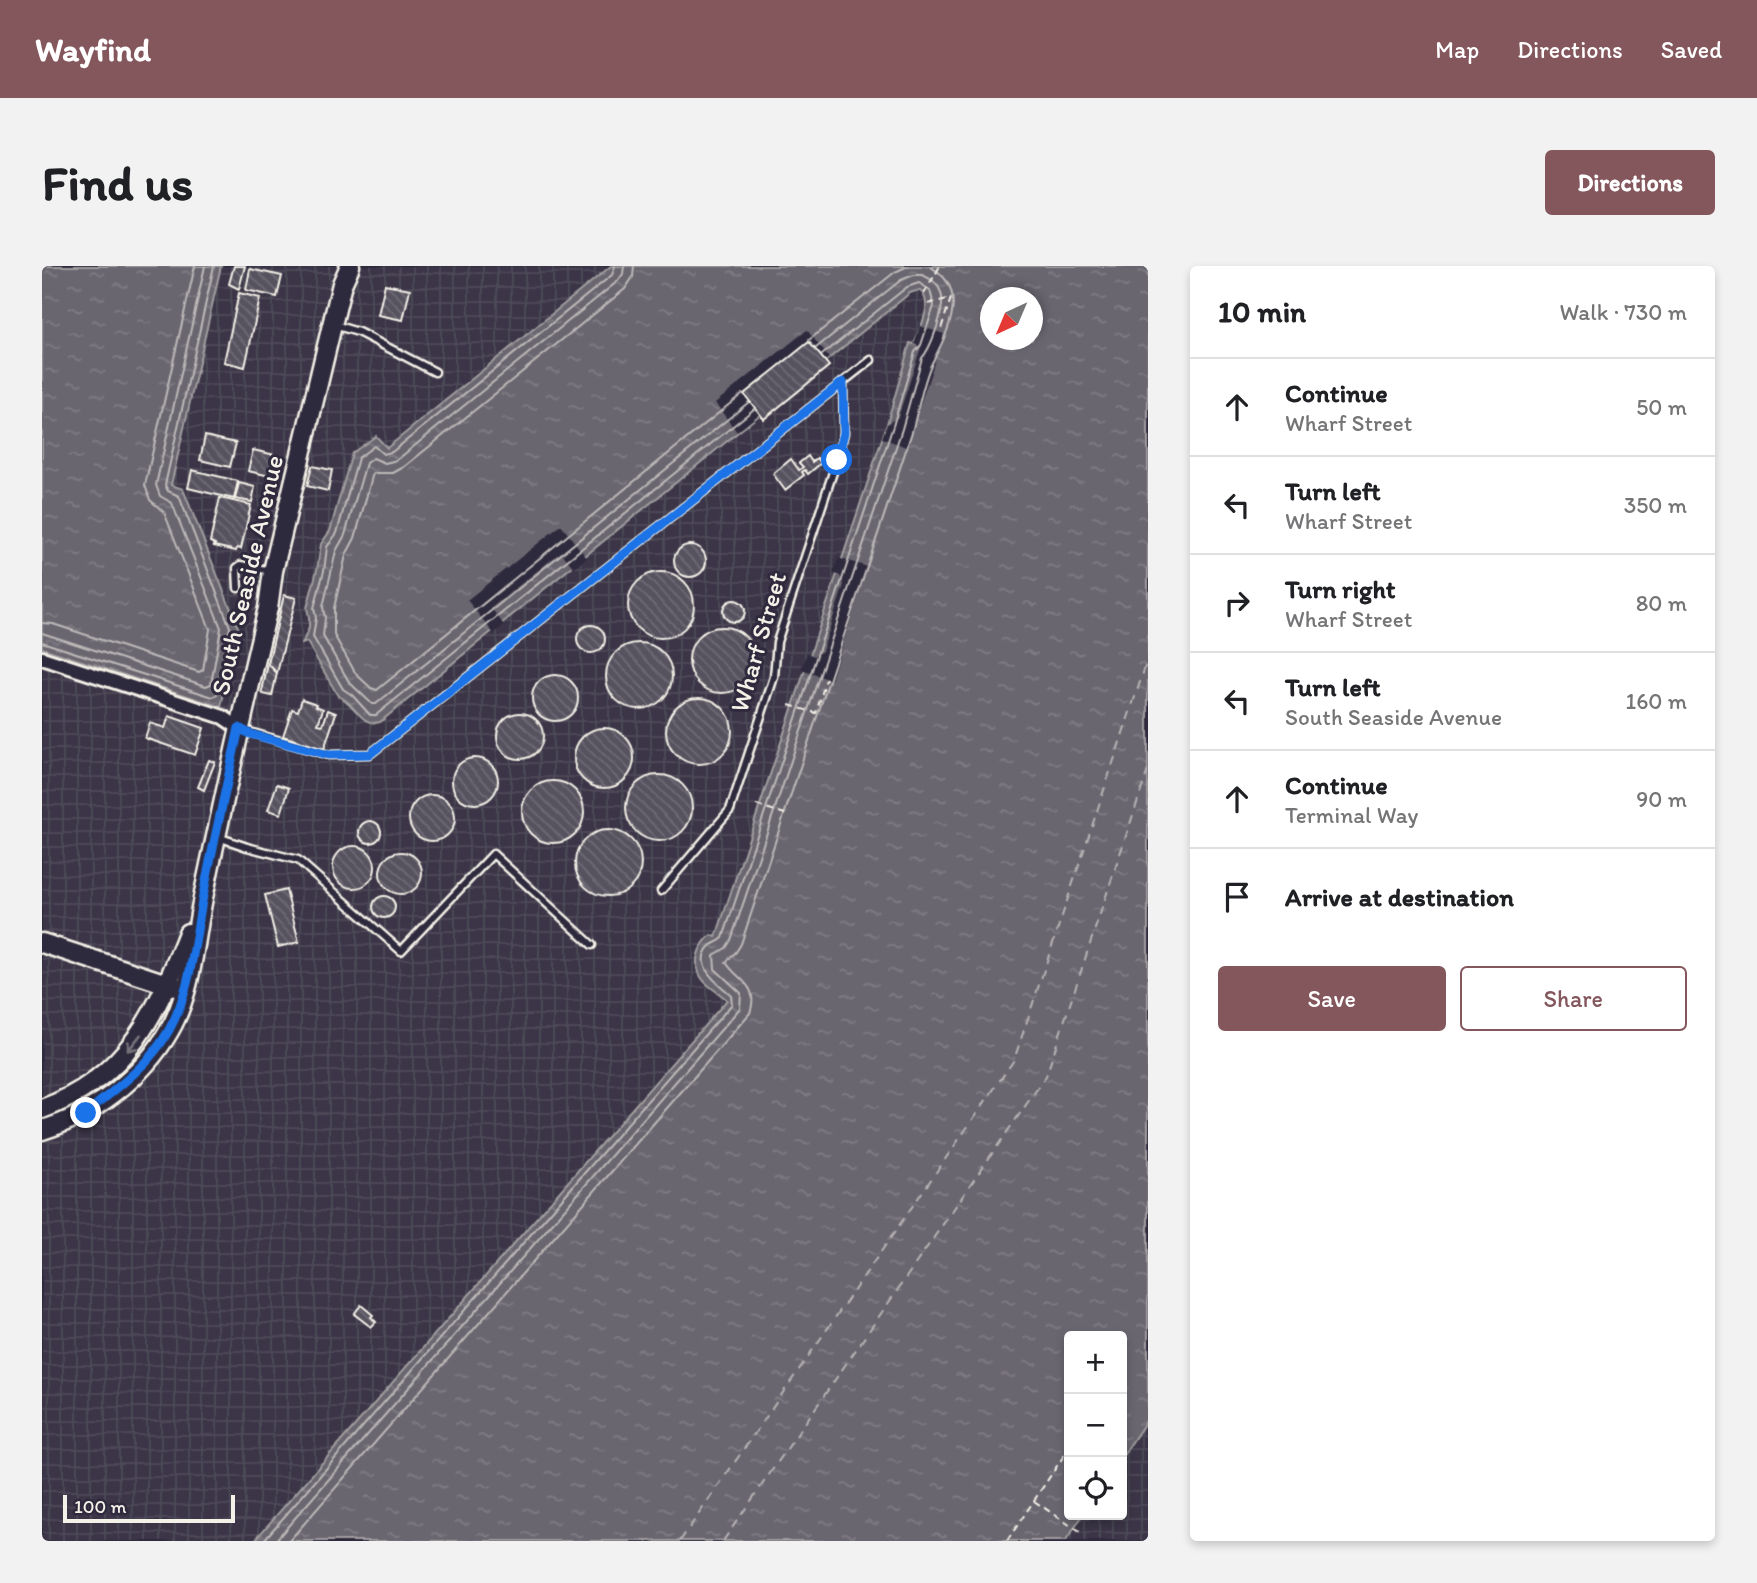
<!DOCTYPE html>
<html lang="en">
<head>
<meta charset="utf-8">
<style>
	body { margin:0; font-family:Itim,sans-serif; background:#f2f2f2; color:#202124 }
	.controls { position:absolute; right:21px; bottom:21px; display:grid; overflow:hidden; border-radius:7px; box-shadow:0 4px 10px #0003 }
	.controls button { width:63px; height:63px; display:grid; place-items:center; padding:0; border:0; border-bottom:2px solid #e0e0e0; background:#fff; color:#202124; font:35px sans-serif }
	.compass { position:absolute; left:938px; top:21px; width:63px; height:63px; border-radius:50%; background:#fff; box-shadow:0 4px 10px #0003; rotate:224deg }
	.scale { position:absolute; left:21px; bottom:18px; width:172px; box-sizing:border-box; padding-left:7px; border:4px solid #f4f1e8; border-top:0; font-size:19px; line-height:24px; white-space:nowrap; color:#f4f1e8; -webkit-text-stroke:5px #2f2a3d; paint-order:stroke }
	.stop { position:absolute; width:21px; height:21px; margin:-16px; border:5px solid #1a73e8; border-radius:50%; background:#fff }
	.stop.end { background:#1a73e8; border-color:#fff; box-shadow:0 2px 7px #0008 }
	.list { margin:0; padding:0; list-style:none }
	h2 { display:flex; justify-content:space-between; align-items:center; height:91px; margin:0; padding:0 28px; font-size:30px }
	h2 small { font-size:23px; font-weight:400; color:#757577 }
	.list li { display:grid; grid-template-columns:46px 1fr auto; gap:21px; align-items:center; box-sizing:border-box; height:98px; padding:0 28px; border-top:2px solid #e0e0e0 }
	.list b { display:block; font-size:26px; white-space:nowrap }
	.list p { margin:0; font-size:23px; white-space:nowrap; color:#757577 }
	.list em { font-size:23px; font-style:normal; color:#757577 }
	.actions { display:flex; gap:14px; padding:21px 28px }
	.actions a { flex:1; padding:16px 0; border:2px solid #84575d; border-radius:7px; text-align:center; font-size:24px; color:#84575d }
	.actions .main { background:#84575d; color:#fff }
	.icon { flex:none; width:38px; height:38px; fill:none; stroke:currentColor; stroke-width:2; stroke-linecap:round; stroke-linejoin:round }
	.map { position:relative; flex:none; width:1106px; height:1275px; overflow:hidden; border-radius:7px }
	header { display:flex; align-items:center; gap:42px; box-sizing:border-box; height:98px; padding:0 35px; background:#84575d; color:#fff }
	header strong { font-size:33px }
	nav { display:flex; gap:38px; margin-inline-start:auto; font-size:24px }
	.intro { display:flex; align-items:center; justify-content:space-between; box-sizing:border-box; height:168px; padding:0 42px }
	h1 { margin:0; font-size:49px }
	.button { padding:18px 32px; border-radius:7px; background:#84575d; color:#fff; font-size:24px; font-weight:700 }
	main { display:flex; gap:42px; padding:0 42px }
	aside { flex:1; background:#fff; border-radius:7px; box-shadow:0 4px 10px #0003 }
	.map>svg:first-child { display:block }
	.industrial { fill:url(#industrial-grid); fill-rule:evenodd }
	.water { fill:url(#water-ripples); stroke:#a19ea0; stroke-width:2; fill-rule:evenodd }
	.pier { fill:#2f2a3d }
	.lines { fill:none; stroke-linecap:round; stroke-linejoin:round }
	.shore { stroke:#bdb9b8; stroke-width:2 }
	.ferry { stroke:#b6b2b2; stroke-width:2; stroke-dasharray:9 7; stroke-linecap:butt }
	.building { fill:url(#building-back-hatch); stroke:#f4f1e8; stroke-width:2 }
	.lane-casing { stroke:#f4f1e8; stroke-width:11 }
	.street-casing { stroke:#f4f1e8; stroke-width:18 }
	.secondary-casing { stroke:#f4f1e8; stroke-width:23 }
	.path { stroke:#f4f1e8; stroke-width:2; stroke-dasharray:7 5; stroke-linecap:butt }
	.lane { stroke:#2f2a3d; stroke-width:6 }
	.street { stroke:#2f2a3d; stroke-width:12 }
	.secondary { stroke:#2f2a3d; stroke-width:18 }
	.oneway { stroke:#747079 }
	.route { stroke:#1a73e8; stroke-width:9 }
	.labels { text-anchor:middle; stroke-width:6; stroke-linejoin:round; paint-order:stroke }
	.street-label { font-size:26px; fill:#f4f1e8; stroke:#2f2a3d }
</style>
</head>
<body>
<header>
<strong>Wayfind</strong>
<nav><a>Map</a><a>Directions</a><a>Saved</a></nav>
</header>
<div class="intro"><h1>Find us</h1><a class="button">Directions</a></div>
<main>
<div class="map">
<svg width="1106" height="1275" viewBox="0 0 1106 1275">
	<defs>
		<pattern id="industrial-grid" width="8" height="8" patternUnits="userSpaceOnUse" patternTransform="scale(1.75)"><rect width="8" height="8" fill="#3b3647"/><path d="M0 4h8M4 0v8" fill="none" stroke="#4e4a59"/></pattern>
		<pattern id="water-ripples" width="26" height="14" patternUnits="userSpaceOnUse" patternTransform="scale(1.75)"><rect width="26" height="14" fill="#6a6670"/><path d="M2 4q2-2 4 0t4 0M15 11q2-2 4 0t4 0" fill="none" stroke="#807c84"/></pattern>
		<pattern id="building-back-hatch" width="6" height="6" patternUnits="userSpaceOnUse" patternTransform="scale(1.75)"><rect width="6" height="6" fill="#56525f"/><path d="M-1 5l2 2M0 0l6 6M5-1l2 2" fill="none" stroke="#6f6b76"/></pattern>
	</defs>
	<rect width="100%" height="100%" fill="#2f2a3d"/>
	<filter id="ink" filterUnits="userSpaceOnUse"><feTurbulence type="fractalNoise" baseFrequency=".0143" numOctaves="2"/><feDisplacementMap in="SourceGraphic" scale="14" xChannelSelector="R" yChannelSelector="G"/><feConvolveMatrix kernelMatrix="1 2 1 2 8 2 1 2 1" color-interpolation-filters="sRGB"/></filter>
	<g filter="url(#ink)">
		<!-- industrial -->
		<path class="industrial" d="M 0,0 L 1106,0 L 1106,1275 L 0,1275 ZM 948,32 L 990,32 L 990,74 L 948,74 ZM 1027,1070 L 1080,1070 L 1080,1249 L 1027,1249 Z"/>
		<!-- water -->
		<g class="water">
			<polygon points="0,0 179,0 129,219 141,223 196,361 179,441 0,382"/>
			<path d="M 569,0 L 1106,0 L 1106,1152 L 1080,1191 L 1080,1070 L 1027,1070 L 1027,1249 L 1041,1249 L 1024,1275 L 212,1275 L 685,734 C 678,727 664,720 659,711 C 650,695 657,680 669,669 L 674,671 L 845,158 L 868,77 L 872,78 C 878,62 893,36 877,24 L 868,27 L 338,456 C 319,462 312,435 296,430 L 265,376 L 260,378 L 267,362 L 267,351 L 265,342 L 275,304 L 279,278 L 288,265 L 310,187 L 334,170 L 345,182 ZM 948,32 L 990,32 L 990,74 L 948,74 Z"/>
		</g>
		<!-- pier -->
		<g class="pier">
			<polygon points="878,60 902,68 864,181 840,172 845,158 856,151 879,81 872,78"/>
			<polygon points="765,64 787,92 695,166 673,137"/>
			<polygon points="519,259 545,292 532,302 519,286 449,342 462,359 452,368 425,334"/>
			<polygon points="796,292 826,301 789,414 759,404 765,387 772,390 780,385 802,319 798,310 791,307"/>
		</g>
		<g class="lines">
			<!-- shore -->
			<g class="shore">
				<polyline points="573,0 570,9 350,186 341,188 332,180 316,192 295,267 285,281 282,305 272,342 274,352 271,371 301,423 310,429 328,449 334,449 712,143"/>
				<polyline points="582,0 581,8 576,15 355,194 343,197 331,192 324,197 303,269 294,285 281,341 283,352 281,370 307,416 330,438 334,438 707,136"/>
				<polyline points="592,0 591,11 583,23 362,201 351,207 331,207 313,272 304,289 292,342 292,369 314,408 329,422 335,424 700,128"/>
				<polyline points="767,74 853,6 866,0"/>
				<polyline points="0,357 11,358 157,406 161,404 168,363 122,246 108,234 103,219 153,0"/>
				<polyline points="0,367 164,420 169,418 179,362 130,237 118,230 114,219 163,0"/>
				<polyline points="0,376 171,431 175,429 188,361 137,230 126,225 123,219 172,0"/>
				<path d="M 221,1275 L 690,738 L 689,729 C 677,718 650,700 667,681 C 672,676 676,677 681,672 L 851,160 L 873,86 L 879,79 L 892,40 L 888,24 L 877,17 L 865,21 L 780,89"/>
				<path d="M 233,1275 L 698,742 L 699,727 L 673,703 L 672,689 L 684,682 L 689,674 L 860,163 L 880,92 C 888,83 891,72 895,61 C 902,39 906,19 880,9 L 872,9 L 859,14 L 774,82"/>
				<path d="M 247,1275 L 708,747 C 718,718 695,715 684,696 L 694,686 L 699,678 L 870,166 C 875,148 882,112 890,97 C 906,66 929,22 887,0"/>
			</g>
			<!-- ferry -->
			<g class="ferry">
				<polyline points="638,1275 972,794 1106,392"/>
				<polyline points="681,1275 1004,810 1106,504"/>
			</g>
		</g>
		<!-- building -->
		<g class="building">
			<polygon points="192,0 203,0 197,23 187,18"/>
			<polygon points="208,3 240,10 235,31 204,24"/>
			<polygon points="343,18 368,23 361,54 336,49"/>
			<polygon points="197,27 218,32 203,101 182,96"/>
			<polygon points="767,76 787,100 722,153 702,128"/>
			<polygon points="163,170 194,177 188,201 158,194"/>
			<polygon points="211,184 242,191 237,212 206,205"/>
			<polygon points="766,190 770,196 775,192 779,197 766,208 763,204 760,206 762,209 743,224 731,208 749,193 757,204 761,201 757,197"/>
			<polygon points="270,200 290,204 286,225 265,220"/>
			<polygon points="150,204 196,215 192,233 146,222"/>
			<polygon points="197,217 213,221 210,236 193,233"/>
			<polygon points="178,232 209,239 199,283 195,282 194,285 172,280 173,278 168,276"/>
			<circle cx="648" cy="295" r="16"/>
			<circle cx="619" cy="339" r="33"/>
			<polygon points="242,329 254,332 235,407 226,398"/>
			<circle cx="692" cy="345" r="11"/>
			<circle cx="549" cy="373" r="14"/>
			<circle cx="680" cy="394" r="33"/>
			<circle cx="597" cy="410" r="33"/>
			<polygon points="226,398 235,407 230,430 221,428 220,425"/>
			<circle cx="513" cy="432" r="23"/>
			<circle cx="657" cy="465" r="33"/>
			<polygon points="260,433 275,438 274,440 281,443 276,458 281,459 286,444 294,447 282,483 241,470 250,443 256,445"/>
			<circle cx="478" cy="470" r="23"/>
			<polygon points="127,450 162,462 153,489 103,472 108,457 123,462"/>
			<circle cx="562" cy="492" r="30"/>
			<circle cx="433" cy="515" r="23"/>
			<polygon points="167,494 173,496 162,524 156,521"/>
			<circle cx="617" cy="542" r="33"/>
			<circle cx="511" cy="546" r="31"/>
			<polygon points="235,518 247,522 239,548 226,544"/>
			<circle cx="390" cy="552" r="23"/>
			<circle cx="328" cy="566" r="11"/>
			<circle cx="566" cy="597" r="33"/>
			<circle cx="312" cy="601" r="21"/>
			<circle cx="359" cy="607" r="21"/>
			<polygon points="244,624 257,676 236,681 223,629"/>
			<circle cx="342" cy="641" r="11"/>
			<polygon points="319,1039 331,1049 329,1051 334,1056 329,1061 312,1048"/>
		</g>
		<g class="lines">
			<defs>
				<g id="lane">
					<polyline points="292,59 316,66 393,106"/>
					<polyline points="196,322 195,302 199,299 229,305"/>
					<polyline points="201,464 287,489 328,488 829,94"/>
					<polyline points="176,571 205,581 256,594 359,685 451,588 550,679"/>
					<polyline points="619,625 688,544 732,411 735,376 795,194 802,167 801,116"/>
				</g>
				<polyline id="street" points="0,392 181,451 197,462"/>
				<g id="secondary">
					<polyline points="0,677 137,722"/>
					<path d="M 0,843 C 86,812 115,746 146,667"/>
					<path d="M 0,864 C 51,849 100,812 127,765 C 151,724 152,673 162,627 C 182,532 203,437 226,342 L 231,305 L 291,55 L 300,18 L 308,0"/>
				</g>
			</defs>
			<!-- lane casing -->
			<use href="#lane" class="lane-casing"/>
			<!-- street casing -->
			<use href="#street" class="street-casing"/>
			<!-- secondary casing -->
			<use href="#secondary" class="secondary-casing"/>
			<!-- path -->
			<g class="path">
				<polyline points="882,28 898,0"/>
				<polyline points="886,38 909,32 898,66"/>
				<polyline points="747,439 774,447 784,413"/>
				<polyline points="714,539 743,548"/>
				<polyline points="992,1235 1041,1268"/>
				<polyline points="965,1275 1027,1182"/>
			</g>
			<!-- lane -->
			<use href="#lane" class="lane"/>
			<!-- street -->
			<use href="#street" class="street"/>
			<!-- secondary -->
			<use href="#secondary" class="secondary"/>
		</g>
		<!-- one-way arrows -->
		<defs><path id="oneway-shaft" d="M-6 0H5M1.5-3L5.5 0L1.5 3" fill="none" stroke-width="1.6" stroke-linecap="round" stroke-linejoin="round" transform="scale(1.75)"/></defs>
		<use class="oneway" href="#oneway-shaft" transform="translate(92 777) rotate(129)"/>
	</g>
	<g class="lines" filter="url(#ink)">
		<!-- route -->
		<path class="route" d="M 44,847 C 75,822 108,799 127,764 C 150,723 152,675 161,630 C 172,574 185,518 197,462 L 208,468 L 287,489 L 328,488 L 801,116 L 802,167 L 795,194"/>
	</g>
	<g class="labels">
		<!-- street labels -->
		<g class="street-label">
			<text transform="translate(205 309) rotate(-77)" y="9">South Seaside Avenue</text>
			<text transform="translate(716 376) rotate(-74)" y="9">Wharf Street</text>
		</g>
	</g>
</svg>
<div class="controls">
<button>+</button>
<button>−</button>
<button><svg class="icon" aria-label="locate" viewBox="0 0 24 24"><circle cx="12" cy="12" r="6"/><path d="M12 2v4M12 18v4M2 12h4M18 12h4"/></svg></button>
</div>
<svg class="compass" viewBox="-18 -18 36 36"><path d="M0-13l5 13h-10z" fill="#e53935"/><path d="M0 13l5-13h-10z" fill="#757577"/></svg>
<div class="scale">100 m</div>
<div class="stop" style="left:795px;top:194px"></div>
<div class="stop end" style="left:44px;top:847px"></div>
</div>
<aside>
<h2>10 min<small>Walk · 730 m</small></h2>
<ul class="list">
<li><svg class="icon" aria-label="ahead" viewBox="0 0 24 24"><path d="M12 20V5M6 11l6-6 6 6"/></svg><div><b>Continue</b><p>Wharf Street</p></div><em>50 m</em></li>
<li><svg class="icon" aria-label="left" viewBox="0 0 24 24"><path d="M17 20v-9H6M10 6l-5 5 5 5"/></svg><div><b>Turn left</b><p>Wharf Street</p></div><em>350 m</em></li>
<li><svg class="icon" aria-label="right" viewBox="0 0 24 24"><path d="M7 20v-9h11M14 6l5 5-5 5"/></svg><div><b>Turn right</b><p>Wharf Street</p></div><em>80 m</em></li>
<li><svg class="icon" aria-label="left" viewBox="0 0 24 24"><path d="M17 20v-9H6M10 6l-5 5 5 5"/></svg><div><b>Turn left</b><p>South Seaside Avenue</p></div><em>160 m</em></li>
<li><svg class="icon" aria-label="ahead" viewBox="0 0 24 24"><path d="M12 20V5M6 11l6-6 6 6"/></svg><div><b>Continue</b><p>Terminal Way</p></div><em>90 m</em></li>
<li><svg class="icon" aria-label="arrive" viewBox="0 0 24 24"><path d="M6 21V4h12l-3 4 3 4H6"/></svg><div><b>Arrive at destination</b></div></li>
</ul>
<div class="actions"><a class="main">Save</a><a>Share</a></div>
</aside>
</main>
</body>
</html>
